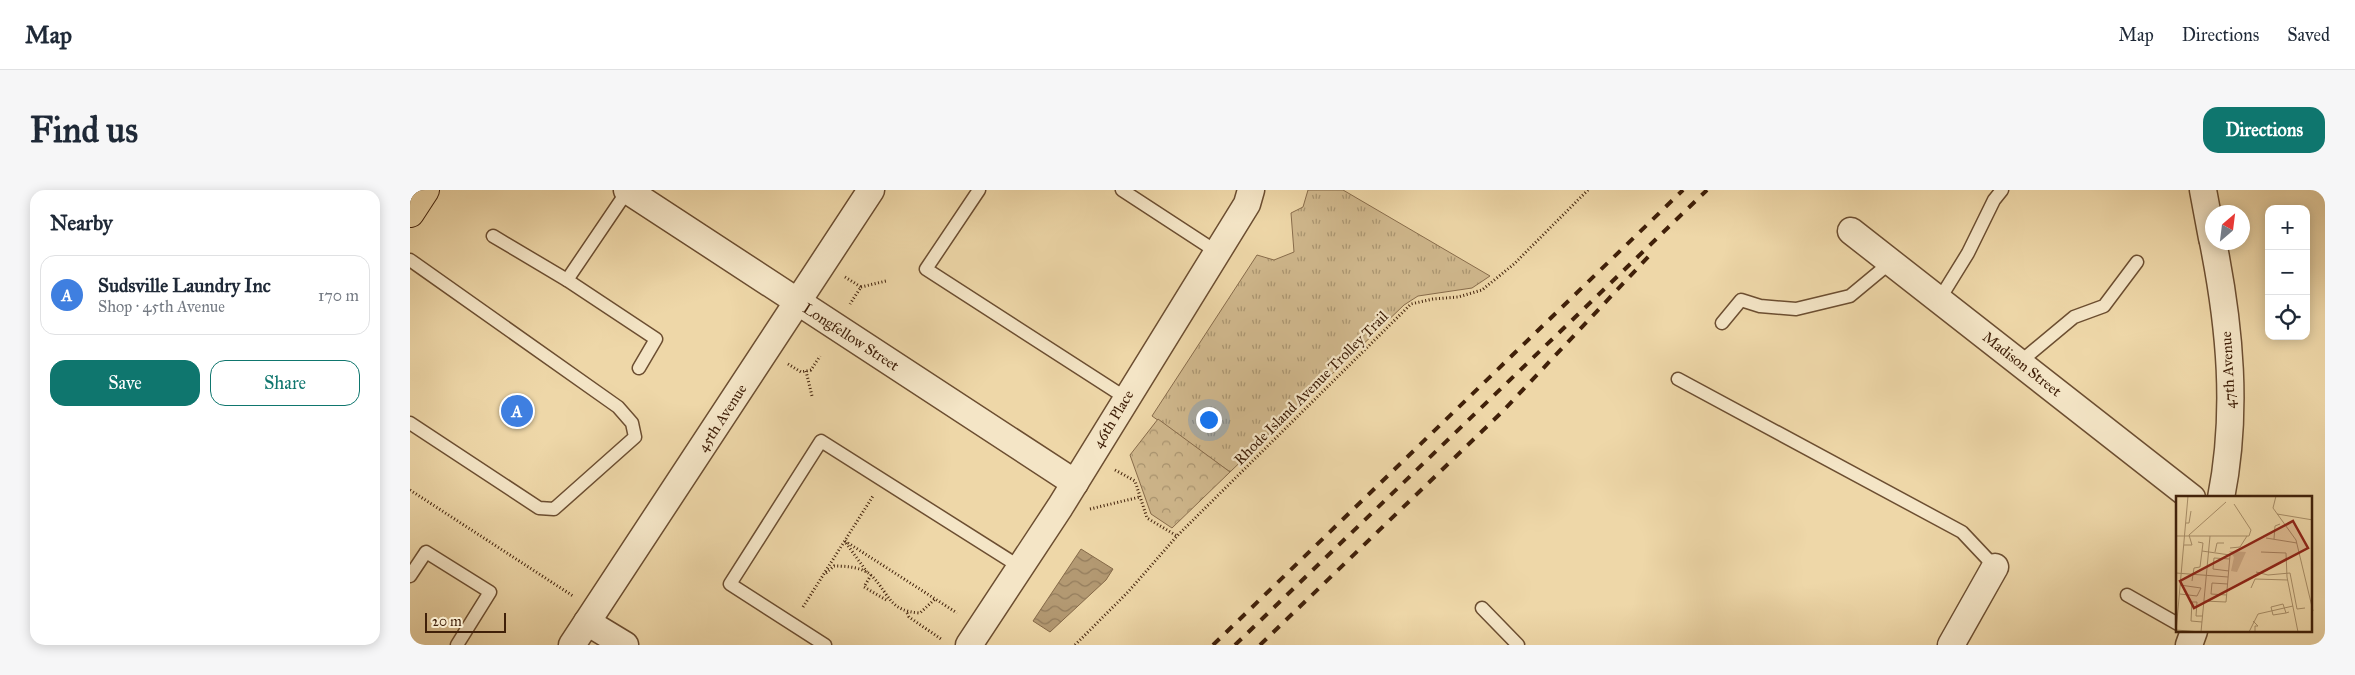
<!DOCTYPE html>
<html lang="en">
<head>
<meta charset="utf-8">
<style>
	body { margin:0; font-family:"IM FELL Great Primer",serif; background:#f6f6f7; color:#1f2937 }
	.controls { position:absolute; right:15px; top:15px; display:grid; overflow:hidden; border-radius:10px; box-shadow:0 2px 12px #0003 }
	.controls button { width:45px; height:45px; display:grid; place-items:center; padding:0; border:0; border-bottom:1px solid #e0e1e3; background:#fff; color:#1f2937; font:25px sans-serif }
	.compass { position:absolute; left:1795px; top:15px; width:45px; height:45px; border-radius:50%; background:#fff; box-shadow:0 2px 12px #0003; rotate:28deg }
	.scale { position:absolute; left:15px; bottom:12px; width:81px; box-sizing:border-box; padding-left:5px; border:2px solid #402009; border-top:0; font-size:14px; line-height:18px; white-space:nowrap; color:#402009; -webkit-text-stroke:4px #f4e5c6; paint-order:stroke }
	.you { position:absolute; left:798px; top:229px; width:18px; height:18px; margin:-12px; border:4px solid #fff; border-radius:50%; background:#1a73e8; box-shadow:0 0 0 8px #1a73e833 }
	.badge { display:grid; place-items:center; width:32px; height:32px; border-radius:50%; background:#0f766e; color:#fff; font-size:16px; font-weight:700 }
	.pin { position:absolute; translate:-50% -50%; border:2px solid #fff; box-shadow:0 1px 5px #0006 }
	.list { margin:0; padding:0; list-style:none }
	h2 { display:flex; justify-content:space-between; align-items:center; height:65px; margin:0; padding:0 20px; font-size:21px }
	h2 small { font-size:16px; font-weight:400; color:#747a83 }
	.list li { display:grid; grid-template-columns:32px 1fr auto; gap:15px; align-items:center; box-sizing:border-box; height:80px; margin:0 10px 10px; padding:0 10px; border:1px solid #e0e1e3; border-radius:15px }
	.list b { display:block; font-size:19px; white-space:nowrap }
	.list p { margin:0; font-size:16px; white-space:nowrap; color:#747a83 }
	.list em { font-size:16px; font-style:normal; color:#747a83 }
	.actions { display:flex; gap:10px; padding:15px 20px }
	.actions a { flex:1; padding:11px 0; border:1px solid #0f766e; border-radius:15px; text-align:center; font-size:18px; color:#0f766e }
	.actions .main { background:#0f766e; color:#fff }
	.icon { flex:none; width:28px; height:28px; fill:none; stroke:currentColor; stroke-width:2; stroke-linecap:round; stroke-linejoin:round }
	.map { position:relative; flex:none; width:1915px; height:455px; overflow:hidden; border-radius:15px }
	header { display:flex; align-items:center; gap:30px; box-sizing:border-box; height:70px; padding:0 25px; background:#fff; border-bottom:1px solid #e0e1e3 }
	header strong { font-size:24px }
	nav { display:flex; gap:28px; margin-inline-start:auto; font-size:18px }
	.intro { display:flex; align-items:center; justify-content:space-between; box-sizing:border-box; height:120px; padding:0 30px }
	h1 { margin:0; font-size:35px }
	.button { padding:12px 22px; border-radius:15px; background:#0f766e; color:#fff; font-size:18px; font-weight:700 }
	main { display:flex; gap:30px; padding:0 30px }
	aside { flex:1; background:#fff; border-radius:15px; box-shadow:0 2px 12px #0003 }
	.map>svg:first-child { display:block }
	.grass { fill:url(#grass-tufts); stroke:#886c4b }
	.park { fill:url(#park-crowns); stroke:#886c4b }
	.water { fill:url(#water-waves); stroke:#856948 }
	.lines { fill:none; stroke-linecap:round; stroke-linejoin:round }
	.lane-casing { stroke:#6c4e31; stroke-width:15 }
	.street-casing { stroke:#6c4e31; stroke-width:29 }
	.primary-casing { stroke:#402009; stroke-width:30 }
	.path { stroke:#402009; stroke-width:3; stroke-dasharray:1 2.5; stroke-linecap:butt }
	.lane { stroke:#f4e5c6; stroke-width:12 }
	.street { stroke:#f4e5c6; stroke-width:26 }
	.primary { stroke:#eed7a8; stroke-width:28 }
	.rail { stroke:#402009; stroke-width:4; stroke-dasharray:9 9; stroke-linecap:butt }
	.labels { text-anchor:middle; stroke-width:4.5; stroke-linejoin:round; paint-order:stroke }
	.street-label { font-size:15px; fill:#402009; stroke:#f4e5c6 }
	.inset-road { fill:none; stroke:#a88e68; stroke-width:1 }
	.view { fill:#8f2418; fill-opacity:0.15; stroke:#8f2418; stroke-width:2.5 }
	.inset-edge { fill:none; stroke:#402009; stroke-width:2.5 }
</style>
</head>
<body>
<header>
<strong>Map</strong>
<nav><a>Map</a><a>Directions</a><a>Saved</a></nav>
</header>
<div class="intro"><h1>Find us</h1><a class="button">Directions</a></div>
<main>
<aside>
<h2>Nearby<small></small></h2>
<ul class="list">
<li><span class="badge" style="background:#3f7fe0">A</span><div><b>Sudsville Laundry Inc</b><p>Shop · 45th Avenue</p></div><em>170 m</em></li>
</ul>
<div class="actions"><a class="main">Save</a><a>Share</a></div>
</aside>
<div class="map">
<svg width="1915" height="455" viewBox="0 0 1915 455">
	<defs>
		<pattern id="grass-tufts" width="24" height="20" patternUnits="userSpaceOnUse" patternTransform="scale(1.25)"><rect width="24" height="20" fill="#d0b88d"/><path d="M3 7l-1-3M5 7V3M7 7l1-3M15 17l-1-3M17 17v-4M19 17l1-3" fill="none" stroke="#aa9571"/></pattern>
		<pattern id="park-crowns" width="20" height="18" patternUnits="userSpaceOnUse" patternTransform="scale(1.25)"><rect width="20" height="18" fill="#d0b88d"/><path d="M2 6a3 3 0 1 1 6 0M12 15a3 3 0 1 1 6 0" fill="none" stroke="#aa9571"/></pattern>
		<pattern id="water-waves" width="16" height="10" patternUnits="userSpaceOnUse" patternTransform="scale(1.25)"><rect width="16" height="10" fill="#b39972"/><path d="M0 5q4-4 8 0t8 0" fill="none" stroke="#937c5c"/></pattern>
	</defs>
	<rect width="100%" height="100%" fill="#eed7a8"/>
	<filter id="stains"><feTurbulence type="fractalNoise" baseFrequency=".004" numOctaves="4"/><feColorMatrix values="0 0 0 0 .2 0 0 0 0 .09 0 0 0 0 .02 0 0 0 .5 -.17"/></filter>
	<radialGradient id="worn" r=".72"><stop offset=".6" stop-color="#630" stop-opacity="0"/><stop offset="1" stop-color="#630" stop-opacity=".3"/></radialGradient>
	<!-- grass -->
	<polygon class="grass" points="898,0 933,0 1080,86 1062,98 1008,106 994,115 820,282 742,226 847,65 864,70 884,62 881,23 893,17"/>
	<!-- park -->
	<polygon class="park" points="748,229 820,282 762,338 741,324 720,265"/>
	<!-- water -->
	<polygon class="water" points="671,359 703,379 696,390 640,442 623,431"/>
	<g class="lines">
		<defs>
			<g id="lane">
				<polyline points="569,0 516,79 716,208"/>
				<polyline points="712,0 807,62"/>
				<polyline points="83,46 157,90 246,149 229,178"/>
				<polyline points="0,70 208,217 222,233 225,247 144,319 129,318 0,233"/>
				<polyline points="157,90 218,0"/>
				<polyline points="1529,110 1558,63 1584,10 1592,0"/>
				<polyline points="1312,133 1331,110 1350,116 1386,119 1440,106 1481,72"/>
				<polyline points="1610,172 1664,127 1694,116 1727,72"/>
				<polyline points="1268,189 1552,342 1585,377"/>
				<polyline points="0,386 16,362 80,402 47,455"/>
				<polyline points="1717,405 1768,434"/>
				<polyline points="1072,418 1108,455"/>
				<polyline points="415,455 320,394 411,251 610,377"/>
			</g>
			<g id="street">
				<polyline points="217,0 665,293"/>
				<polyline points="1793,0 1802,48"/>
				<polyline points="1441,41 1782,308"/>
				<path d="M 1803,52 C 1820,137 1828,222 1811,308"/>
				<polyline points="177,432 215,455"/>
				<polyline points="162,455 461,0"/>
				<polyline points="559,455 650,317 837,14 841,0"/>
				<polyline points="1541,455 1585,377"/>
				<polyline points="1779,455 1784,441"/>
			</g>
			<polyline id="primary" points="0,23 15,0"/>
		</defs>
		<!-- lane casing -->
		<use href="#lane" class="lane-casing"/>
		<!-- street casing -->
		<use href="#street" class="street-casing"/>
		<!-- primary casing -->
		<use href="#primary" class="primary-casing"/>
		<!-- path -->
		<g class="path">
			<polyline points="435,87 451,97 440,114"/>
			<polyline points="451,97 476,91"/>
			<polyline points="378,174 391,182 401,180 410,166"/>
			<polyline points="396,181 402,206"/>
			<polyline points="705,280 725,291 737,328 767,346"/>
			<polyline points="0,300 163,406"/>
			<polyline points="680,319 730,307"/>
			<polyline points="435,351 547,423"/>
			<polyline points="436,353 457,382"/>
			<path d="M 416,383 L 424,376 C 436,376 453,377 462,386 C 480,405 479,421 510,423 L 525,409"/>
			<polyline points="461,385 454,397 478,411"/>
			<polyline points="393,417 463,306"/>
			<polyline points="497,423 499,427 531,449"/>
			<polyline points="665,455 718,402 767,346 1001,114 1023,109 1048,107 1072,100 1104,74 1178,0"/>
		</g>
		<!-- lane -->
		<use href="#lane" class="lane"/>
		<!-- street -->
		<use href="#street" class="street"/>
		<!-- primary -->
		<use href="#primary" class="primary"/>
		<!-- rail -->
		<g class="rail">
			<polyline points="803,455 1273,0"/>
			<polyline points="825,455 1297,0"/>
			<polyline points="850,455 1091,223 1239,66"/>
		</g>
	</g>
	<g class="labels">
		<!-- street labels -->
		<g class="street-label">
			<text transform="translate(441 147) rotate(33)" y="5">Longfellow Street</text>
			<text transform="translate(1612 174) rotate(38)" y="5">Madison Street</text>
			<text transform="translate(1818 180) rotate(-93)" y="5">47th Avenue</text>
			<text transform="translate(901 198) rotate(-45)" y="5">Rhode Island Avenue Trolley Trail</text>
			<text transform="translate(312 228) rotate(-57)" y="5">45th Avenue</text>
			<text transform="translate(703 229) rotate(-59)" y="5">46th Place</text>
		</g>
	</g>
	<!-- overview -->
	<g transform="translate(1766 306)">
		<rect width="136" height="136" fill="#eed7a8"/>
		<path d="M 53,55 L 70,56 L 61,76 L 55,75 L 58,61 Z" fill="#d0b88d"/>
		<path class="inset-road" d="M 100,0 L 97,12 L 120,44 L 137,115M 101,18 L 137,24M 10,27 L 13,27 L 15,15M 13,39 L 50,6M 0,40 L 73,40 L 75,34 L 58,8M 90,42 L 121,47M 98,43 L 99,30 L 104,28M 8,49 L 16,49 L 13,39M 54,52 L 64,51 L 71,40M 26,55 L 54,59 L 50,106 L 28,105M 39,56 L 41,47 L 48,47M 85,56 L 110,57 L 111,81 L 122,136 L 125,136M 53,75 L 37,73 L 38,62 L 54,63M 80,76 L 92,79 L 114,77 L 121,113 L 129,112M 0,77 L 52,81M 16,85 L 18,72 L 24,71 L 27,47 L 22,46M 75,92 L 79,83 L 112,84M 4,98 L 21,100 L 25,92 L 4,89M 51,99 L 35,98 L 36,87 L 52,88M 110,117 L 107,108 L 95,111 L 97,119 L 110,117 L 113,116M 77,125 L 82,130 L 79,130 L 79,136M 26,126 L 15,125 L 16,106 L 21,106 L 20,120 L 26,120M 0,134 L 25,136M 0,136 L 12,0M 25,136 L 34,40M 73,136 L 82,118 L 117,110"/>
		<path class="view" d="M 117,25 L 132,52 L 18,112 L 4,85 Z"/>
		<rect width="136" height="136" class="inset-edge"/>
	</g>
	<rect width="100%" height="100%" filter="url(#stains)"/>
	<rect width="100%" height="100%" fill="url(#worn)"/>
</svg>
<div class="controls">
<button>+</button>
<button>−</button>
<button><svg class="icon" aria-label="locate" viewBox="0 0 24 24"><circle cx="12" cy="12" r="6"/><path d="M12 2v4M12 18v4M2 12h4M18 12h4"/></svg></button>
</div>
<svg class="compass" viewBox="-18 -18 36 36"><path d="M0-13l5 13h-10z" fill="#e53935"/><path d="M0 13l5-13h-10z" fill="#747a83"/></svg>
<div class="scale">20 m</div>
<div class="you"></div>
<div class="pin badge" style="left:107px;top:221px;background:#3f7fe0">A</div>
</div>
</main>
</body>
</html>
